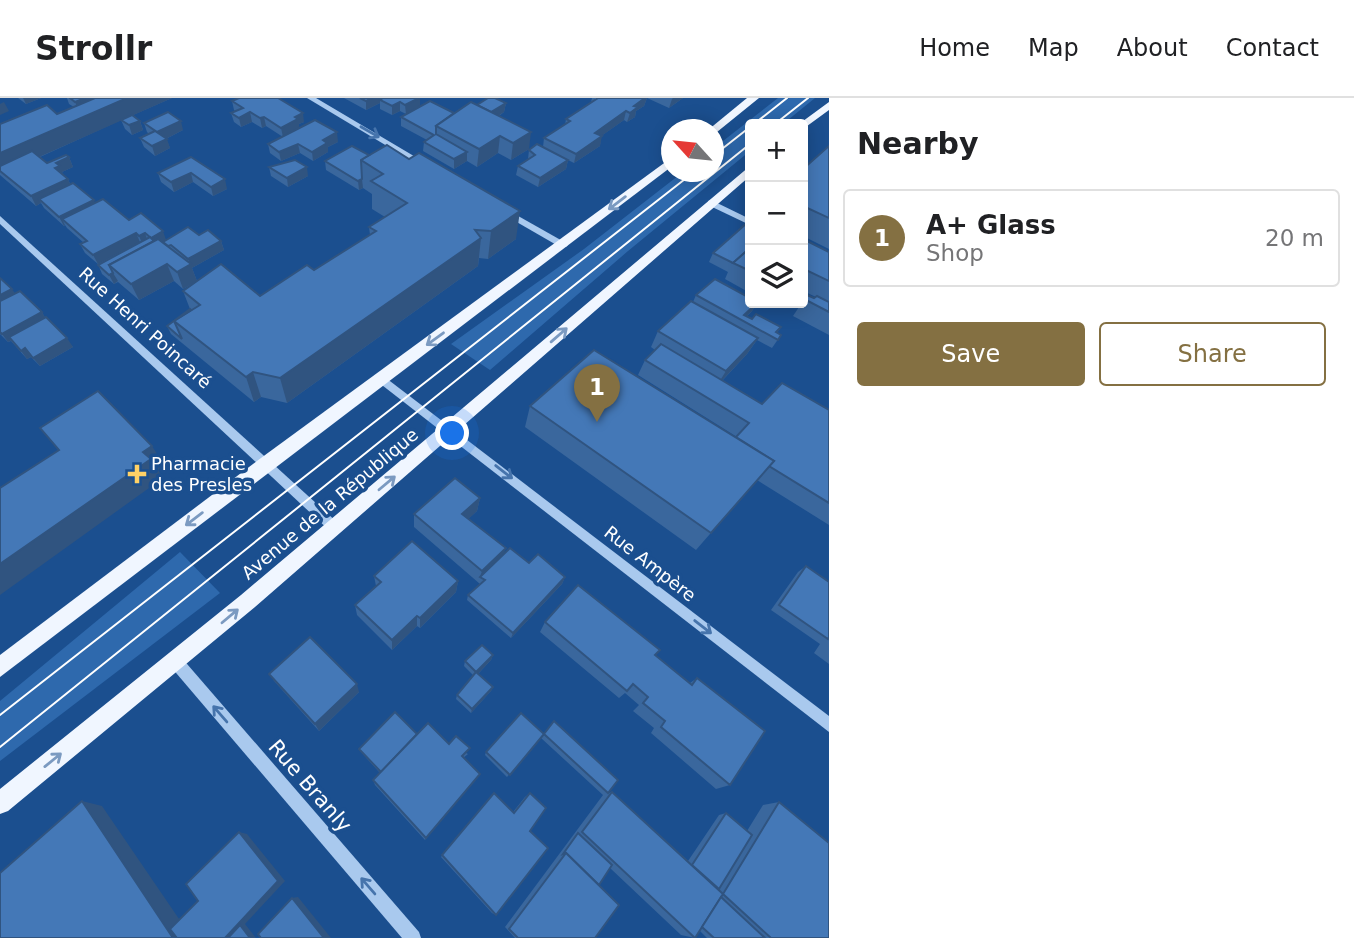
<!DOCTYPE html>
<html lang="en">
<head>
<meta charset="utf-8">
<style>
	body { margin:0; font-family:"DejaVu Sans",sans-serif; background:#f2f2f2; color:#202124 }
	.controls { position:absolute; right:21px; top:21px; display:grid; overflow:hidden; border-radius:7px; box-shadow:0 4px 18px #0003 }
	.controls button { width:63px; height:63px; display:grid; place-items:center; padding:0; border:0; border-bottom:2px solid #e0e0e0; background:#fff; color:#202124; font:35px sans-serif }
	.compass { position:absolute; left:661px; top:21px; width:63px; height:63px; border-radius:50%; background:#fff; box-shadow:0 4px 18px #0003; rotate:297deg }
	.you { position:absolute; left:453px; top:336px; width:24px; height:24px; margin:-18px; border:5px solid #fff; border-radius:50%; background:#1a73e8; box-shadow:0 0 0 10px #1a73e833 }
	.badge { display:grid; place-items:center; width:46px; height:46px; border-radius:50%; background:#847042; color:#fff; font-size:23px; font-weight:700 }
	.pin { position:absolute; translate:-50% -58px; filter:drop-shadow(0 2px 4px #0008) }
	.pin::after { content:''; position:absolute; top:37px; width:24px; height:21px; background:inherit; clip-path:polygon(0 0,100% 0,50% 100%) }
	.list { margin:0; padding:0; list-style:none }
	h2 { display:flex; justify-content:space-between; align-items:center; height:91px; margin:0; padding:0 28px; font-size:30px }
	h2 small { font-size:23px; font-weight:400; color:#757577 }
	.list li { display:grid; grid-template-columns:46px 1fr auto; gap:21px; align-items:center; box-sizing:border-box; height:98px; margin:0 14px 14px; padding:0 14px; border:2px solid #e0e0e0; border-radius:7px }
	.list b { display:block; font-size:26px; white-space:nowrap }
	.list p { margin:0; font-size:23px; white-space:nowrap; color:#757577 }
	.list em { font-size:23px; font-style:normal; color:#757577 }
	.actions { display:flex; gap:14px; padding:21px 28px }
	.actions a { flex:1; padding:16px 0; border:2px solid #847042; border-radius:7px; text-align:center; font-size:24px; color:#847042 }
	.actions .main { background:#847042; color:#fff }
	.icon { flex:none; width:38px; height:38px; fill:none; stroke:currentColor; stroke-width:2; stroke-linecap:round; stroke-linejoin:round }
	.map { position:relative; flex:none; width:829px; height:840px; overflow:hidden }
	header { display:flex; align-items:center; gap:42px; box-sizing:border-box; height:98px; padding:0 35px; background:#fff; border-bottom:2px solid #e0e0e0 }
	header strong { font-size:33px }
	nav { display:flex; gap:38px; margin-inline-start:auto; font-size:24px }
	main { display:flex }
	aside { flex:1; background:#fff }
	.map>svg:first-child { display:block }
	.green { fill:#2e69ad }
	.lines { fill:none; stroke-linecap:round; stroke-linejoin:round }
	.minor { fill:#a9c9ee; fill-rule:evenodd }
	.major { fill:#f0f6ff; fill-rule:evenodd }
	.tram { stroke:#fff; stroke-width:2 }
	.wall { fill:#3a679d }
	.shaded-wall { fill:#305480 }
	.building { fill:#4478b7; stroke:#305480; stroke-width:2 }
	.oneway { stroke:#4674ac }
	.oneway2 { stroke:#7b9ac1 }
	.poi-dot { fill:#ffd166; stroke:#1b4f8f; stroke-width:2.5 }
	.labels { text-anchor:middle; stroke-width:7; stroke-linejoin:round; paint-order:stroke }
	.street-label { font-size:18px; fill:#fff; stroke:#1b4f8f }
	.poi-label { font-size:18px; fill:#fff; stroke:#1b4f8f; text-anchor:start }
	.near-street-label { font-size:21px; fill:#fff; stroke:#1b4f8f }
</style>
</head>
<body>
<header>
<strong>Strollr</strong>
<nav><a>Home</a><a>Map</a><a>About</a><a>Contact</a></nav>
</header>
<main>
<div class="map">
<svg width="829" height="840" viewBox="0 0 829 840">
	<rect width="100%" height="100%" fill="#1b4f8f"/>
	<!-- green -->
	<g class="green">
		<polygon points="778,0 815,0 783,26 750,26 750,53 628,153 490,272 451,246 584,151 683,74 713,74 714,50"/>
		<polygon points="180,454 220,495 0,663 0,603"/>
	</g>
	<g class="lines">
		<!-- minor -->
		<g class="minor">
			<polygon points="307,0 316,0 429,67 422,69"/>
			<polygon points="711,102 750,121 750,127 708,107 708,103"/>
			<polygon points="504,110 566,145 568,147 566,149 560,149 501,115 501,111"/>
			<polygon points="0,118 339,426 341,430 339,434 335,435 331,434 0,126"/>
			<polygon points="382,277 829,618 829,634 378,284 377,281"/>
			<polygon points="176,557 181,559 419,834 421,840 402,840 171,569 169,564 171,559"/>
		</g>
		<!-- major -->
		<g class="major">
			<polygon points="747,0 759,0 717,34 708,32"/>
			<polygon points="829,4 829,12 803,31 803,26 799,26"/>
			<polygon points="671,60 671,69 0,579 0,557 261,360"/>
			<polygon points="750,68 750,78 255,509 8,713 0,716 0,691 241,497"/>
		</g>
		<!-- tram -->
		<g class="tram">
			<polyline points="754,26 787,0"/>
			<polyline points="775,26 808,0"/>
			<polyline points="713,58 750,29"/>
			<polyline points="0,617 694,74"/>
			<polyline points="0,649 750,46"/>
		</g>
	</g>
	<!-- wall -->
	<g class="wall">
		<polygon points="18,0 41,0 26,6"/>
		<polygon points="67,0 172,0 133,17 140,23 143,32 132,37 125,31 121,22 40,59 47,65 69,59 73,69 62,74 64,77 63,78 68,81 70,86 95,105 166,142 199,137 221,143 224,152 192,170 197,183 260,198 314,172 370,137 369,129 385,119 372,111 372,96 363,90 359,92 326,72 325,63 352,48 516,141 488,161 479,160 478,168 287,305 261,299 254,304 171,236 167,228 190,211 183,193 196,184 183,191 174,183 139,202 118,184 114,186 102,176 98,166 85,155 80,146 84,145 67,130 65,127 64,128 44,110 41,105 36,108 0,77 0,26 57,16 74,9 69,6"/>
		<polygon points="344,0 420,0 420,8 454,15 477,7 506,5 504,14 499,18 529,51 511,62 498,55 477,69 467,63 454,71 423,53 424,44 427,42 401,28 401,19 406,16 400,13 392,17 380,11 380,5 366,12"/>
		<polygon points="592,0 683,0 669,10 647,0 644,8 636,13 635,19 627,24 624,22 601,38 600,48 574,65 568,62 566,71 538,89 516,77 518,68 528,61 529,52 543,49 544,40 565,27 566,21 591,4"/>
		<polygon points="232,3 304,24 299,26 299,30 338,44 328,49 328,54 313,63 300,55 281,63 270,55 268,46 283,39 266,28 262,30 252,24 241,29 234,24 231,15 235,13 234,12"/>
		<polygon points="144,25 183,32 166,41 170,50 155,58 144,49 140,40 149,36 147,34"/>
		<polygon points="829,48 829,151 803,138 803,71"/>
		<polygon points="191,59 227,91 213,98 193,84 174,94 161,84 158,75"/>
		<polygon points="269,69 308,78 288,89 271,78"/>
		<polygon points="750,126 750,195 725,181 728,174 709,164 713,155"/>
		<polygon points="803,141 829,154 829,237 793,218 807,197 814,200 816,199 803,193"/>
		<polygon points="0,180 15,196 42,214 45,220 73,249 40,268 31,259 27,261 11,243 8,244 0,236"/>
		<polygon points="696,197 757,205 752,213 747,218 752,221 781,229 777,235 781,237 772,250 757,242 747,256 722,283 762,306 829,312 829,427 757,382 696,452 525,329 530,308 736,339 737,339 638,277 645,262 655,252 651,249 658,233 693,204"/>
		<polygon points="480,400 477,413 468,421 504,456 565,479 562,486 511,540 467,502 468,497 480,486 414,429 414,416"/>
		<polygon points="806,468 829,484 829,566 814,555 820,546 771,512 798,474"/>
		<polygon points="374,478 458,483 456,494 420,530 417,528 392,552 357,517 355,507 376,488"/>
		<polygon points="545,524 655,557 690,585 697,580 730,687 716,691 651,635 654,630 633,613 639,607 625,595 619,600 540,534"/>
		<polygon points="493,557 491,562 478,576 493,589 491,593 471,615 456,601 457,597 474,578 464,568 465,563"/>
		<polygon points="269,576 359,594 319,633 275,584"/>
		<polygon points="417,636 449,646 468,656 463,660 477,680 425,742 375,687 373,682 380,675 361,654 359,651"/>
		<polygon points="543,636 608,695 612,694 688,763 719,717 726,715 747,733 763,707 779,704 829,840 707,840 700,833 695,840 681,837 610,770 599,787 595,840 515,840 505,829 603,697 541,640 507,679 485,657 486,654"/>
		<polygon points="494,695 513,714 525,699 530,695 530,733 496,817 492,815 441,759"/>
	</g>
	<!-- shaded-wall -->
	<g class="shaded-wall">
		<polygon points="23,0 41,0 26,6"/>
		<polygon points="85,0 101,0 79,13 75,4"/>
		<polygon points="127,0 172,0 3,75 0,73 0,55"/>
		<polygon points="371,0 389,0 380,2 380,5 366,12 366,3"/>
		<polygon points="419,0 420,0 420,8 406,16 405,7"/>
		<polygon points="645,0 647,0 644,8 636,13 635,19 627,24 630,15 634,8"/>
		<polygon points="673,0 683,0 669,10 672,1"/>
		<polygon points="4,4 9,13 0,17 0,6"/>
		<polygon points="400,4 400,13 392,17 392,8"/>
		<polygon points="506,5 504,14 483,28 484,19"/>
		<polygon points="626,13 624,22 593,44 595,35"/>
		<polygon points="250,14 252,24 241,29 239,20"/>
		<polygon points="303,15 304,24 299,26 299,30 283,39 281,30 295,19"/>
		<polygon points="264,19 266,28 262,30 260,20"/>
		<polygon points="140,23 143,32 132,37 129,27"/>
		<polygon points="181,23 183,32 160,44 157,34"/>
		<polygon points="337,34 338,44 328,49 328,54 313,63 312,54 323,42"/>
		<polygon points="531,34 529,51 511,62 513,45"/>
		<polygon points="500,38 498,55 477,69 479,51"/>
		<polygon points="602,38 600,48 574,65 576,56"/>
		<polygon points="167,41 170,50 155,58 152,48"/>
		<polygon points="298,46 300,55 281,63 279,54"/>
		<polygon points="467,54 467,63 454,71 454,61"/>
		<polygon points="69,59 73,69 62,74 64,77 59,79 55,70 56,65"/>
		<polygon points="568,62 566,71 538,89 540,80"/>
		<polygon points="307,69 308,78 288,89 287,80"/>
		<polygon points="191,75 193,84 174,94 171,84"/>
		<polygon points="68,81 72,91 39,101 41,105 36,108 31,98"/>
		<polygon points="225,81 227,91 213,98 211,89"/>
		<polygon points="362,81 363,90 359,92 358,83"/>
		<polygon points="94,102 98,111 62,121 65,127 64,128 59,119"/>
		<polygon points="520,113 516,141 488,161 491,133"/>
		<polygon points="163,133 166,142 154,149 151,140"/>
		<polygon points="136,135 140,144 98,166 93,157"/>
		<polygon points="145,135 148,144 143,147 139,138"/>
		<polygon points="481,140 478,168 287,305 280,280"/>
		<polygon points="221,143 224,152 192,170 197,183 183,191 177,174 190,167 188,161"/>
		<polygon points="167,166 174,183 139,202 131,186"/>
		<polygon points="113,175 118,183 114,186 109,177"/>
		<polygon points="12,191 18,200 0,209 0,197"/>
		<polygon points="757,205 752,213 742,222 744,217"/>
		<polygon points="42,214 47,223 8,244 2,236"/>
		<polygon points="67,240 73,249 40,268 33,260"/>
		<polygon points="758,240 747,256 716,289 726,273"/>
		<polygon points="25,250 31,259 27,261 21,253"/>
		<polygon points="253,274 261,299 254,304 246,279"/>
		<polygon points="152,348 164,367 158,372 163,380 0,497 0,466"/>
		<polygon points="480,400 477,413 460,429 462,416"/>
		<polygon points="506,450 502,462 480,479 482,473"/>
		<polygon points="565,479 562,486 511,540 513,535"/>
		<polygon points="458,483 456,494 420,530 420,520"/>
		<polygon points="417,518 417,528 392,552 392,542"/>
		<polygon points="493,557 491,562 475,579 476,574"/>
		<polygon points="357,586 359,594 319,633 315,626"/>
		<polygon points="493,589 491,593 471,615 472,611"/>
		<polygon points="480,676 477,680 425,742 426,740"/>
		<polygon points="82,703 102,708 192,840 173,840"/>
		<polygon points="239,734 247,736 285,783 245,826 256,840 225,840"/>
		<polygon points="298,799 331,840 324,840 292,800"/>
	</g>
	<!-- building -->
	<g class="building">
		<polygon points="70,0 85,0 75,4"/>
		<polygon points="95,0 127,0 0,55 0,26 47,7 57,16"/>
		<polygon points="239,0 278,0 303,15 295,19 298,21 281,30 264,19 260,20 250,14 239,20 231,15 243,10 232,3"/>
		<polygon points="360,0 371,0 366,3"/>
		<polygon points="383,0 419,0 405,7 400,4 392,8 380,2"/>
		<polygon points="488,0 495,0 506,5 491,14 477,7"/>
		<polygon points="596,0 645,0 634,8 638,9 630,15 626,13 595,35 602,38 576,56 544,40 570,23 566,21 598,0"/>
		<polygon points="430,3 454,15 436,28 436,36 467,54 454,61 424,44 434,37 401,19"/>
		<polygon points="471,4 531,34 513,45 500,38 479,51 436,28"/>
		<polygon points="168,14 181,23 157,34 144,25"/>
		<polygon points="132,17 140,23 129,27 121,22"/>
		<polygon points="315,22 337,34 323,42 327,45 312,54 298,46 279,54 268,46"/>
		<polygon points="155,33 167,41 152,48 140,40"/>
		<polygon points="537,46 568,62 540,80 518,68 535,57 529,52"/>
		<polygon points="387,47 409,61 419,55 520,113 491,133 475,132 481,140 280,280 253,274 246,279 174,223 200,207 183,193 221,166 260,198 307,167 314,172 376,133 369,129 407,105 371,83 383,76 361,62"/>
		<polygon points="352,48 369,57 361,62 362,81 358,83 325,63"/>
		<polygon points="829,48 829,120 803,108 803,71"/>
		<polygon points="32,53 47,65 66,57 69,59 56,65 60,68 55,70 68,81 31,98 0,73 0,68"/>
		<polygon points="191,59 225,81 211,89 191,75 171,84 158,75"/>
		<polygon points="295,62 307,69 287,80 269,69"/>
		<polygon points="73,85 94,102 59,119 39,101"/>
		<polygon points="103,101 129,122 141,115 163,133 151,140 145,135 139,138 136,135 93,157 80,146 87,143 62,121"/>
		<polygon points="747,125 750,126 750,150 733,165 713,155"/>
		<polygon points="188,129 199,137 208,132 221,143 188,161 171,147 168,148 163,144"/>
		<polygon points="150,139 154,143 109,167 113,175 109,177 98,167"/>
		<polygon points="158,141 191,166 177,174 167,166 131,186 109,167"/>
		<polygon points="803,141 829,154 829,183 806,172 803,175"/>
		<polygon points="750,150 750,173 733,165"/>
		<polygon points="0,180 12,191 0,197"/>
		<polygon points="715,181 750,200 750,205 757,205 744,217 752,221 756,216 781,229 776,234 781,237 778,242 696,197"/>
		<polygon points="20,193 42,214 2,236 0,234 0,203"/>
		<polygon points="807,197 814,200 817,198 829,204 829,214 804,201"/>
		<polygon points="691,203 758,240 726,273 658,233"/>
		<polygon points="190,211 191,212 174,223 182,241 167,228"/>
		<polygon points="46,219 67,240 33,260 25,250 21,253 9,239"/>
		<polygon points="661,246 762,306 782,285 829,312 829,405 769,368 774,363 736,339 749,325 645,262"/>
		<polygon points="594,252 774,363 711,435 530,308"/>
		<polygon points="98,293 152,348 143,354 151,361 0,466 0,390 59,352 40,330"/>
		<polygon points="455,380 480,400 462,416 506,450 482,473 414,416"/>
		<polygon points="412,443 458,483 420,520 417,518 392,542 355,507 381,484 374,478"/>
		<polygon points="510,450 529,465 538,456 565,479 513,535 468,497 485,482 480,479"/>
		<polygon points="806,468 829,484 829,539 828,541 779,507"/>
		<polygon points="578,487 660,552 655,557 692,587 697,580 765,633 730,687 661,629 665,623 643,605 648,599 633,586 627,593 545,524"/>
		<polygon points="310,539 357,586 315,626 269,576"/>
		<polygon points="482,547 493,557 476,574 465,563"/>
		<polygon points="476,574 493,589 472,611 457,597"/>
		<polygon points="395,614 417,636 381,674 359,651"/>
		<polygon points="521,615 544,636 510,677 486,654"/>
		<polygon points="554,623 618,682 608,695 544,636"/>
		<polygon points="428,625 449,646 456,638 470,650 462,658 480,676 426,740 373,682"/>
		<polygon points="612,694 723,796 695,840 582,734"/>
		<polygon points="494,695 514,715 530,695 546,710 530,733 548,750 496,817 442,757"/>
		<polygon points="82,703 173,840 0,840 0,775"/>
		<polygon points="779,704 829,745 829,840 771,840 723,796"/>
		<polygon points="726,715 752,737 719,791 692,767"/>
		<polygon points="239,734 278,783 225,840 177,840 170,831 198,803 186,786"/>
		<polygon points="578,735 612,767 599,787 566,755 563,756"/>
		<polygon points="566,755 619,807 595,840 518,840 509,831"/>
		<polygon points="721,799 765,840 714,840 702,829"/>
		<polygon points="292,800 324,840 261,840 258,836"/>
		<polygon points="240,827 250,840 228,840"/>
	</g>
	<!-- one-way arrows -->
	<defs><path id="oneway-shaft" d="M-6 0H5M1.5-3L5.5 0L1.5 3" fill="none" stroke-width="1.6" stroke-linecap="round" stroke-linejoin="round" transform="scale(1.75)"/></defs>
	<g class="oneway">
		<use href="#oneway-shaft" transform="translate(370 34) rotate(30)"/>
		<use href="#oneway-shaft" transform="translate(504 374) rotate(38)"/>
		<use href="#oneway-shaft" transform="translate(703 529) rotate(38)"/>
		<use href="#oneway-shaft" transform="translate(220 616) rotate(-131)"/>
		<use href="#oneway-shaft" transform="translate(368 788) rotate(-131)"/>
	</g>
	<g class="oneway2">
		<use href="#oneway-shaft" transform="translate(617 105) rotate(143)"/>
		<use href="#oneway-shaft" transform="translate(559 237) rotate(-41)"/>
		<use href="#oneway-shaft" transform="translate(435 241) rotate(144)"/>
		<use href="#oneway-shaft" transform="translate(387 385) rotate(-40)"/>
		<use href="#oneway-shaft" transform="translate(194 421) rotate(143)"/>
		<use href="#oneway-shaft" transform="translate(230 518) rotate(-40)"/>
		<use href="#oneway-shaft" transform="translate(53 662) rotate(-39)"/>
	</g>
	<!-- markers -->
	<path class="poi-dot" d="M133.5 365.5h7v7h7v7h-7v7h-7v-7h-7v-7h7z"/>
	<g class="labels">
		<!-- street labels -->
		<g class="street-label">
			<text transform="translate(145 230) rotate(42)" y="6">Rue Henri Poincaré</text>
			<text transform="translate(330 406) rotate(-40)" y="6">Avenue de la République</text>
			<text transform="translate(650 466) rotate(38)" y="6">Rue Ampère</text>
		</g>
		<!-- poi labels -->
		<g class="poi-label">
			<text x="151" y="372">Pharmacie<tspan x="151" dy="21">des Presles</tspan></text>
		</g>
		<!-- near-street labels -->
		<g class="near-street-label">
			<text transform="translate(310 688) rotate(49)" y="7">Rue Branly</text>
		</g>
	</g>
</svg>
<div class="controls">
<button>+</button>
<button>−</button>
<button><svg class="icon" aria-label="layers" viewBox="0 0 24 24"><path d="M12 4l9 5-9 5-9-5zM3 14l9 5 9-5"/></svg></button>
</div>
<svg class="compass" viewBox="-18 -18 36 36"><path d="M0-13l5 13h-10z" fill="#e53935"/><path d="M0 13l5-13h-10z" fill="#757577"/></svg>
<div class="you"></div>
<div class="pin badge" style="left:597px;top:324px">1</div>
</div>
<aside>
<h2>Nearby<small></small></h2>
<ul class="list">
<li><span class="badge">1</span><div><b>A+ Glass</b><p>Shop</p></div><em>20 m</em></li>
</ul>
<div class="actions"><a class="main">Save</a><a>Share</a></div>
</aside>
</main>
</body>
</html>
